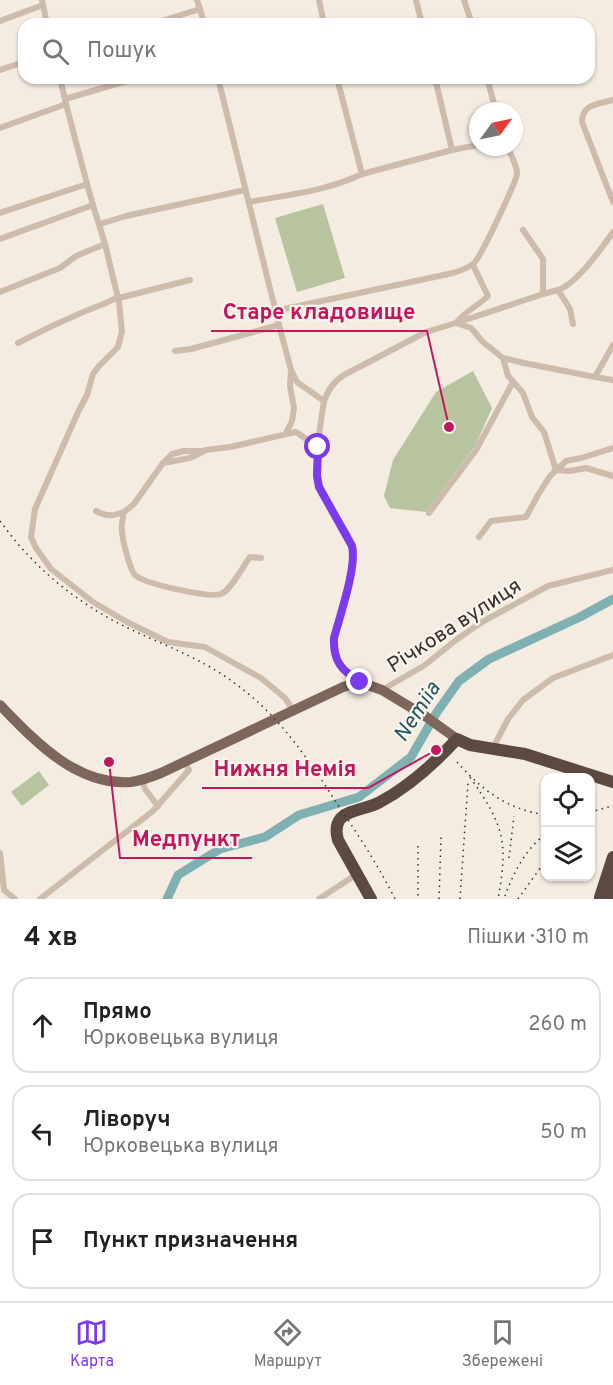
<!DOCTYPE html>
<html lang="uk">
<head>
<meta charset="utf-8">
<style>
	body { margin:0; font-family:Overpass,sans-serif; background:#f6f6f6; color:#222 }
	.controls { position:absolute; right:18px; bottom:18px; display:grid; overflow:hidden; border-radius:12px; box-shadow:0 2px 4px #0004 }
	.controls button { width:54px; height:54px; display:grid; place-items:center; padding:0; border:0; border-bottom:2px solid #e0e0e0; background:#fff; color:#222; font:30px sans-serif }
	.compass { position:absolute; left:469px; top:102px; width:54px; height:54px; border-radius:50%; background:#fff; box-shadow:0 2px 4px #0004; rotate:57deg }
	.stop { position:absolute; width:18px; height:18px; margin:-14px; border:4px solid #7c3aed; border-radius:50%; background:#fff }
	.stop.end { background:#7c3aed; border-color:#fff; box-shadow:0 2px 6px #0008 }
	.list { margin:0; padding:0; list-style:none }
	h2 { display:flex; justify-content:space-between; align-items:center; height:78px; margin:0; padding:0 24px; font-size:26px }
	h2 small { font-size:20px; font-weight:400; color:#767676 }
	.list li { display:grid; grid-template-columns:39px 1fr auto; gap:18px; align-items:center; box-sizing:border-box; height:96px; margin:0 12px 12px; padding:0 12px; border:2px solid #e0e0e0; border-radius:18px }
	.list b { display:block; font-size:22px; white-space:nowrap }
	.list p { margin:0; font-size:20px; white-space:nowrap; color:#767676 }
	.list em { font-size:20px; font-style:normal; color:#767676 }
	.icon { flex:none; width:33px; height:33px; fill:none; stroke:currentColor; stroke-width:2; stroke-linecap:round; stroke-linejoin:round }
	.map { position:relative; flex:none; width:613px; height:899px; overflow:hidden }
	.search { position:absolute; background:#fff; box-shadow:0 2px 4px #0004; left:18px; right:18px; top:18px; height:66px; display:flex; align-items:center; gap:15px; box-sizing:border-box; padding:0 21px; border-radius:18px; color:#767676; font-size:22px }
	.sheet { height:402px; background:#fff }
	nav { display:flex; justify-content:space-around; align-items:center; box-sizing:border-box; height:84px; border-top:2px solid #e0e0e0; background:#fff; font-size:16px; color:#767676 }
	nav a { display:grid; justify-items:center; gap:3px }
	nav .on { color:#7c3aed }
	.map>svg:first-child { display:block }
	.green { fill:#b8c4a0 }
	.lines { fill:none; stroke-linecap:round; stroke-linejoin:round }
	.river { stroke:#7fb0b2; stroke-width:9 }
	.street { stroke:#cdbbac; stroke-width:6 }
	.primary { stroke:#7d675c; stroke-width:10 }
	.highway { stroke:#5c4a42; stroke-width:12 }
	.rail { stroke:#3b302b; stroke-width:1.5; stroke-dasharray:1.5 4.5; stroke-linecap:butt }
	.route { stroke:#7c3aed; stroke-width:8 }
	.labels { text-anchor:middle; stroke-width:4.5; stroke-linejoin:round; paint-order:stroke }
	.street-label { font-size:21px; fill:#3b302b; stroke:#fbf5ee }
	.water-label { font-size:22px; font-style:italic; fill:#1f5a5e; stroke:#fbf5ee }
	.leader { fill:none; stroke:#c2185b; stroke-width:2 }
	.callout-dot { fill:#c2185b; stroke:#fbf5ee; stroke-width:2 }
	.callout-label { font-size:22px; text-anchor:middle; font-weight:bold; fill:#c2185b; stroke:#fbf5ee; stroke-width:4.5; stroke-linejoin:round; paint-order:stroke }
</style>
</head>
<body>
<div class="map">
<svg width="613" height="899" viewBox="0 0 613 899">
	<rect width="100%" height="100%" fill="#f4ebe1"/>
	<!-- green -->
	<g class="green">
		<polygon points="323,204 345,278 297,292 275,218"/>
		<polygon points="473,371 492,408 475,446 426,512 390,508 384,496 393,460 436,392"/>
		<polygon points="39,771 49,785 22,806 11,792"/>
	</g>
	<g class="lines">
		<!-- river -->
		<polyline class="river" points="167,899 178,875 220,849 265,837 299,815 359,797 411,757 437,712 459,681 489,659 580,617 613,599"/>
		<!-- street -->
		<g class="street">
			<polyline points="319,0 324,24"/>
			<polyline points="416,0 422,24"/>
			<polyline points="464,0 472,24"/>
			<polyline points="43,5 47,24"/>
			<polyline points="200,9 204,24"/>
			<polyline points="0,21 43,5 42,0"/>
			<polyline points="152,24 200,9 197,0"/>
			<polyline points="0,70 24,62"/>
			<polyline points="218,78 279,325"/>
			<polyline points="337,78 362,174"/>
			<polyline points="435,78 452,150"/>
			<polyline points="487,78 496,111"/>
			<polyline points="65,99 137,78"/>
			<path d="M 613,100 C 598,104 582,104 582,122 L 613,202"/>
			<polyline points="66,104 87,184"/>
			<polyline points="0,128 66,104 60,78"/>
			<path d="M 249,202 C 286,195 327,191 362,174 L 452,150 L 478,145"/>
			<polyline points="0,213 87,184 93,205 0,239"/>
			<polyline points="100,224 126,216 245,190"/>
			<polyline points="523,230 543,259 543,294 558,290 570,309 573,324"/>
			<polyline points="105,244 119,302 122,331 118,347 99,366 93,374 87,395 79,410 35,509 31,537 36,548 51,569 93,602 127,622 168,642 205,647 261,678 285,698 293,710"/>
			<path d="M 473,265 L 488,296 C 477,307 466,310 456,323 L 471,328 L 483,342 L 503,358 L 524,363 L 595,377"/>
			<path d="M 558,290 C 576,284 602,248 613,232"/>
			<polyline points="0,292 60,268 76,256 105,244 93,205"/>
			<path d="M 275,311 L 453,273 C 459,271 469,268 474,263 C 481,257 516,182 517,174 C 517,164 511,155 507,147"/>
			<path d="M 18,343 C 45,329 72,316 101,305 C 109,302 115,297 123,297 L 190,280"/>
			<polyline points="613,345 595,377 613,380"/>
			<polyline points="175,351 191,349 279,325 291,370 290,386 294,408 292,421 286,433"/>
			<polyline points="503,358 508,376 523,393 532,417 544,432 556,470 570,471 586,468 613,476"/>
			<path d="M 291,370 L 297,382 L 324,401 C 321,422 312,469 319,488 C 326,505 353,536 354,552 C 355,564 350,577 347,588 C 343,605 339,621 334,637 C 333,661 341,670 360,682"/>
			<path d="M 324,401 C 329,389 333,382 344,375 L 426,332 L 456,323 L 543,294"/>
			<polyline points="163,463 190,458 206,450 230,447 296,432 318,447"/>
			<path d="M 96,511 C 107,517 113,516 124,512 C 123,518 121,525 122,530 C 122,539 130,570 135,575 C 144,584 210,598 221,594 C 231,590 243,566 250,557 L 261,558"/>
			<polyline points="124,512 134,504 163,463 172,454 184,451 202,451"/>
			<polyline points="429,513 476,450 513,382"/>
			<polyline points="479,537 491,521 526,517 538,495 550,476 566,461 581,458 613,448"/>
			<polyline points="382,690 425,665 456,640 482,622 548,586 613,570"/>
			<polyline points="493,748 508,719 523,700 553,678 613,655"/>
			<polyline points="142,780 145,789 158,806"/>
			<polyline points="0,853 4,890 15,899"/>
			<polyline points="40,899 153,811 189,770 185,762"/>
			<polyline points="319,899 357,874"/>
		</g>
		<!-- primary -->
		<path class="primary" d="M 0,705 C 34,740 76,786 131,782 C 141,781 151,777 161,773 L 343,687 L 360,682 L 382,690 L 425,716 L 457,739"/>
		<!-- highway -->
		<g class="highway">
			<polyline points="607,877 612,898"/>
			<polyline points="600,897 613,857"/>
			<path d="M 371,899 L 338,840 C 336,833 335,825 341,818 C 350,809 368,809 380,802 C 410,786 434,764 457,739 L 470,745 L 525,754 L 613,782"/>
		</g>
		<!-- rail -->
		<g class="rail">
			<path d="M 0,521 C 9,533 18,545 29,556 C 56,585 92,611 128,628 C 163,645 201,658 233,682 C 277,713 307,757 336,802 C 357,833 378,865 395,899"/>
			<path d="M 457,762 C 482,790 506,809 546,815"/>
			<path d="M 470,777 C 503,825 509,840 498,899"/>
			<polyline points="590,812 612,806"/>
			<polyline points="418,846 418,899"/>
			<polyline points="509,858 514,816"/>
			<path d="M 505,896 C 513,874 525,849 546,834"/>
			<polyline points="439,899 441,837"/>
			<polyline points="460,899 468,783"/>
			<polyline points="518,899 546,860"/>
		</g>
	</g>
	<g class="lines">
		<!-- route -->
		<path class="route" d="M 318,447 L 317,476 L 319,487 L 352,546 C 357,567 340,615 334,638 C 333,661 341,670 360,682"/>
	</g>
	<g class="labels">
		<!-- street labels -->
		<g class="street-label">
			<text transform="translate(454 625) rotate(-33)" y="7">Річкова вулиця</text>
		</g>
		<!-- water labels -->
		<g class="water-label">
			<text transform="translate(416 711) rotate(-57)" y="8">Nemiia</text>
		</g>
	</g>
	<!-- callouts -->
	<path class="leader" d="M449 427L427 331H211M436 750L368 788H202M109 762L120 858H252"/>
	<g class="callout-dot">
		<circle cx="449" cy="427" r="6"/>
		<circle cx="436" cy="750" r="6"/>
		<circle cx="109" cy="762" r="6"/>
	</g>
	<g class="callout-label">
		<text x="319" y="319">Старе кладовище</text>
		<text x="285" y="776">Нижня Немія</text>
		<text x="186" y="846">Медпункт</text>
	</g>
</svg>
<div class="controls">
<button><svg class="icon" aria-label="locate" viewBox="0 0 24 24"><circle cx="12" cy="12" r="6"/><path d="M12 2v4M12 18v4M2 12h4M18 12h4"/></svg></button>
<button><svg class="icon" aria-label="layers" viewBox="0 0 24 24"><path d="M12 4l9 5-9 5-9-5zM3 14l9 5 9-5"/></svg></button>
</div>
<svg class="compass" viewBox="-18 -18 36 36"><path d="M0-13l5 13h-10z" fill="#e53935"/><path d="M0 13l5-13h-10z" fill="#767676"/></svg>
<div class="stop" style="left:318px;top:447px"></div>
<div class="stop end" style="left:360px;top:682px"></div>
<div class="search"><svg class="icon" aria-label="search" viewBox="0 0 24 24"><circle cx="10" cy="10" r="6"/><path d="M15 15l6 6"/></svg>Пошук</div>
</div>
<section class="sheet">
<h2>4 хв<small>Пішки · 310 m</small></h2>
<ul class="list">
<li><svg class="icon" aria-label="ahead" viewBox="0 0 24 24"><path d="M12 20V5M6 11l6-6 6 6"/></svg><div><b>Прямо</b><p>Юрковецька вулиця</p></div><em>260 m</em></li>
<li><svg class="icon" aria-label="left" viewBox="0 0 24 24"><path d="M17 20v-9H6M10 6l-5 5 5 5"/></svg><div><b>Ліворуч</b><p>Юрковецька вулиця</p></div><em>50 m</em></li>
<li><svg class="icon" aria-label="arrive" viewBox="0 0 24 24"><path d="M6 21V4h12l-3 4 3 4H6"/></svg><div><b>Пункт призначення</b></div></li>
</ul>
</section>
<nav>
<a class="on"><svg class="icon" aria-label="map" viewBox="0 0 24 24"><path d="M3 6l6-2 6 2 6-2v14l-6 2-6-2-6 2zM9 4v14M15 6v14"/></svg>Карта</a>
<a><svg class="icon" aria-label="directions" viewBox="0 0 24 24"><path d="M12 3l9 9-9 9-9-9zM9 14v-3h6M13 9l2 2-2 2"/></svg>Маршрут</a>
<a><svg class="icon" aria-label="saved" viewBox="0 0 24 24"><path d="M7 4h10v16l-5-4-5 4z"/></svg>Збережені</a>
</nav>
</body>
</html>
